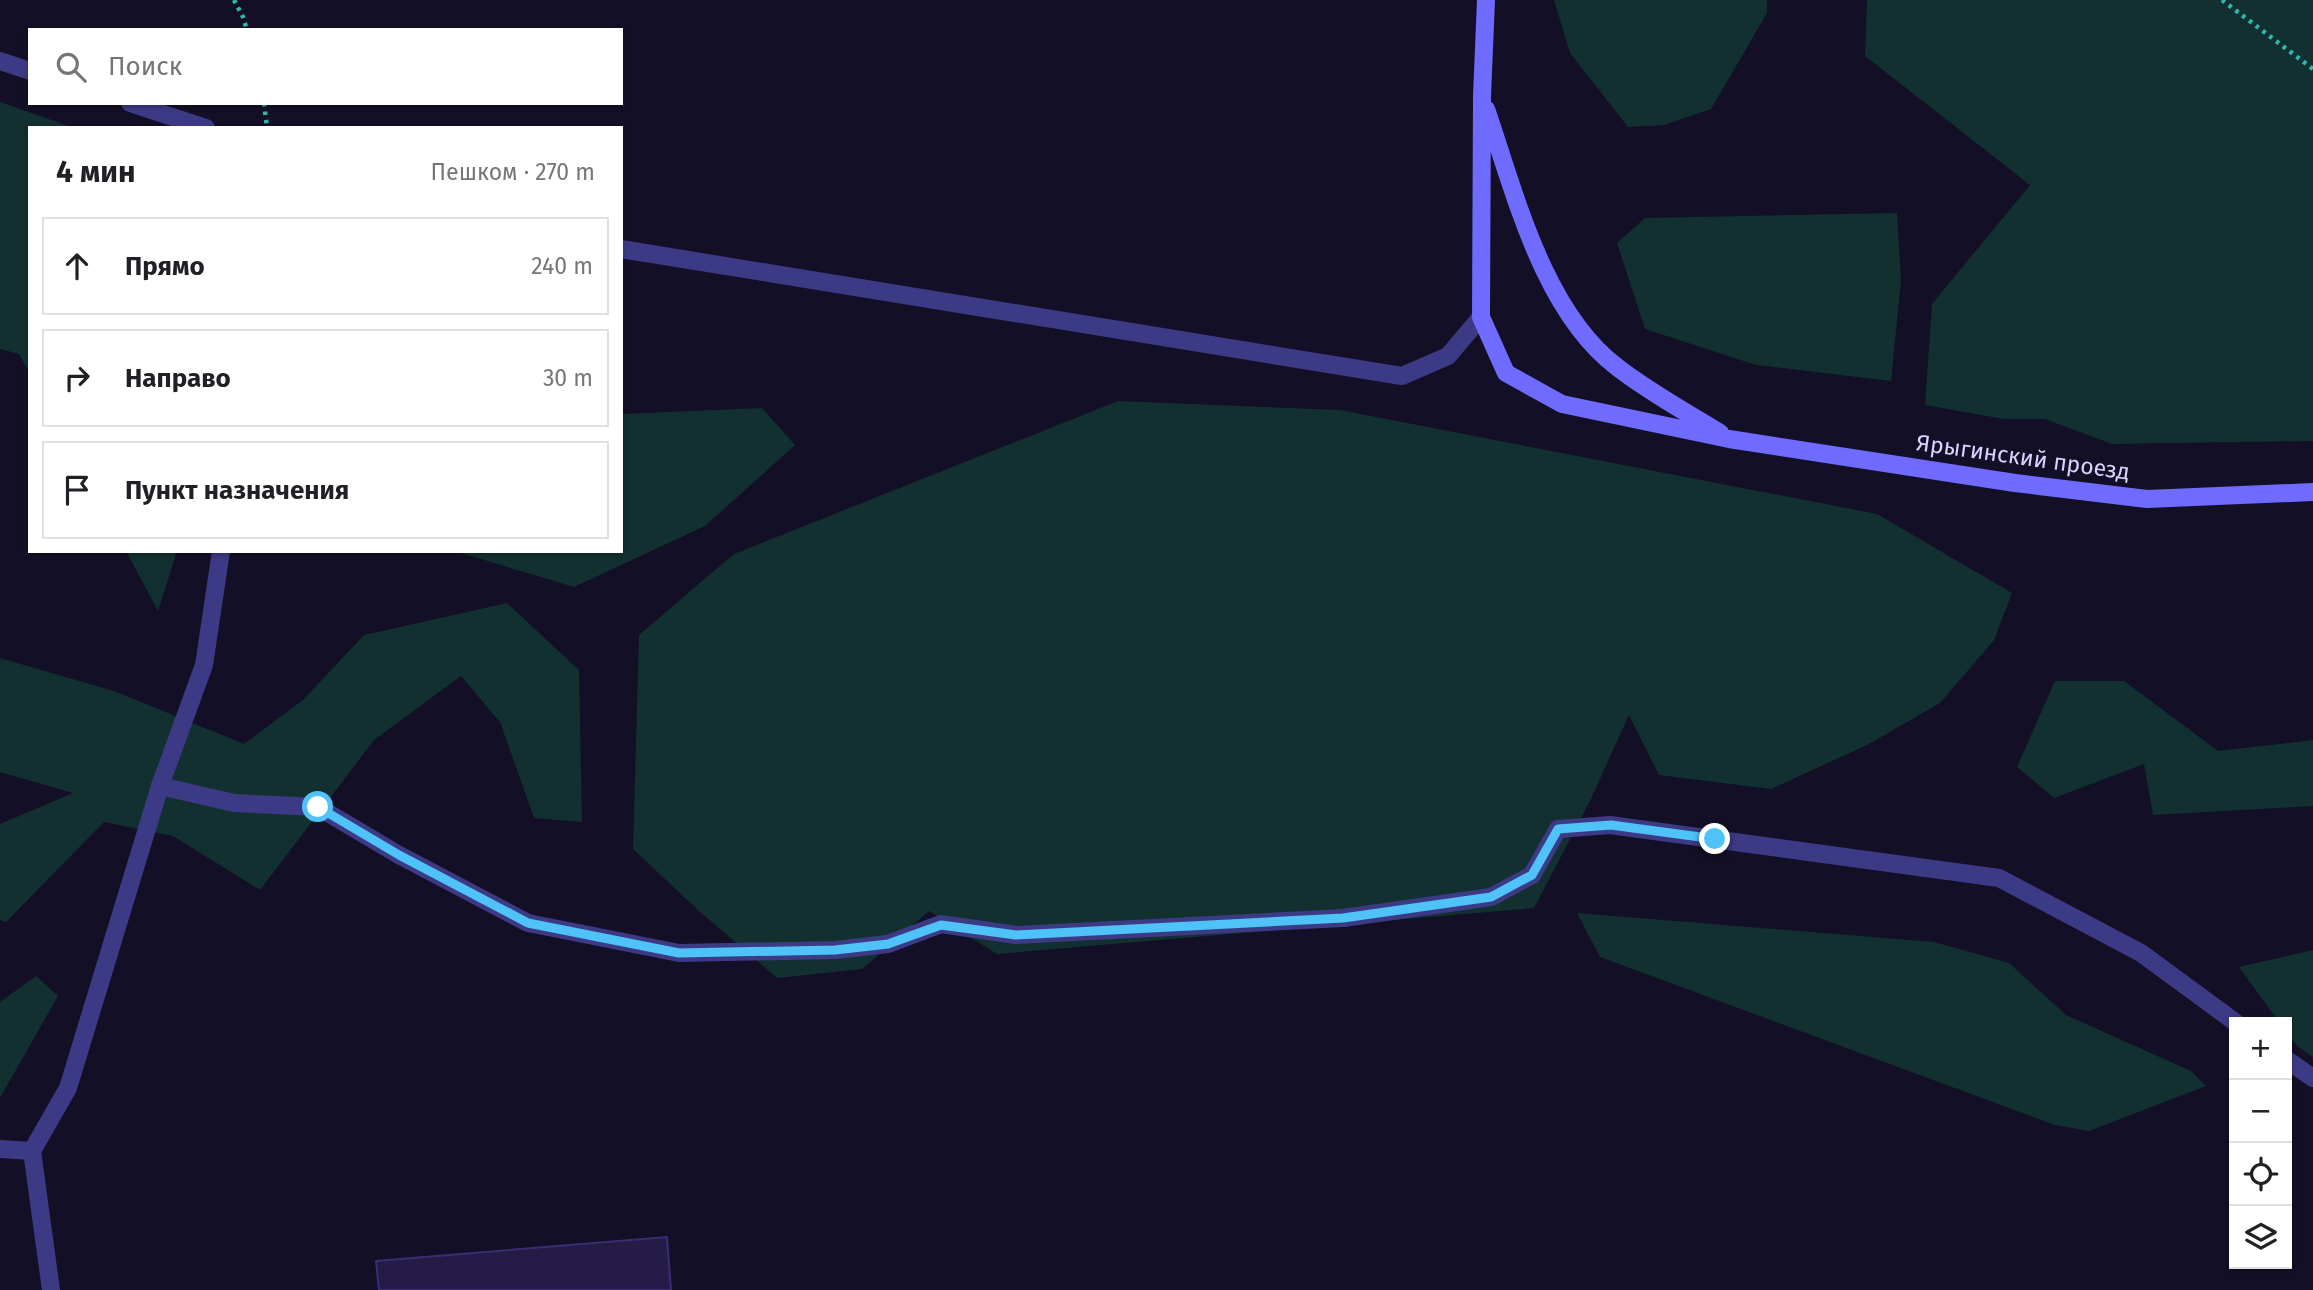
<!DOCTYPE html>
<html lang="ru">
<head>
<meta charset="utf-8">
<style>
	body { margin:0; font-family:"Fira Sans",sans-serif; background:#f2f2f2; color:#202124 }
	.controls { position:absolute; right:21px; bottom:21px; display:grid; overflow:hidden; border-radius:0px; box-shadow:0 2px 5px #0004 }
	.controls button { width:63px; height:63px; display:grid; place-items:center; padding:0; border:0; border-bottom:2px solid #e0e0e0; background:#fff; color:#202124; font:35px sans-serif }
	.stop { position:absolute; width:21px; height:21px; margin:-16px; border:5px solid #4fc3f7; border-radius:50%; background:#fff }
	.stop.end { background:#4fc3f7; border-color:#fff; box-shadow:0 2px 7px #0008 }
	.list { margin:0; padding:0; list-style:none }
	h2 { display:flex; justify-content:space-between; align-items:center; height:91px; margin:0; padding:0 28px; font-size:30px }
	h2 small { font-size:23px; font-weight:400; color:#757577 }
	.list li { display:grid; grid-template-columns:46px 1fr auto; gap:21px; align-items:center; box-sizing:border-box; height:98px; margin:0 14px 14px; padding:0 14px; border:2px solid #e0e0e0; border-radius:0px }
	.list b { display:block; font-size:26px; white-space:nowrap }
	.list em { font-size:23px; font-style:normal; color:#757577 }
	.icon { flex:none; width:38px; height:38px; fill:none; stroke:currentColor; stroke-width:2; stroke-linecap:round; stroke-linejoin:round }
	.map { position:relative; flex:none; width:2313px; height:1290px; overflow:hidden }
	.search { position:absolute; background:#fff; box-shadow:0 2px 5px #0004; left:28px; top:28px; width:595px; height:77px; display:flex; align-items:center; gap:18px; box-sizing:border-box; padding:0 24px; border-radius:0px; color:#757577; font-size:26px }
	.panel { position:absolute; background:#fff; box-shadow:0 2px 5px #0004; left:28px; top:126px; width:595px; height:427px; border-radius:0px }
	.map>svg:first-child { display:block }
	.green { fill:#12302f }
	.building { fill:#241b47; stroke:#3b2d73; stroke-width:2 }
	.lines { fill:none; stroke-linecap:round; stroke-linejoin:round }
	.path { stroke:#2fb8b0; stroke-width:4.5; stroke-dasharray:3.5 5; stroke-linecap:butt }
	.lane { stroke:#3d3a85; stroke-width:18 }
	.secondary { stroke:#6f6bff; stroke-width:18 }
	.route { stroke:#4fc3f7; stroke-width:9 }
	.labels { text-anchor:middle; stroke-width:7; stroke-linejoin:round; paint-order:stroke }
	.street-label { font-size:23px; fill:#d9d4ff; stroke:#130f26 }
</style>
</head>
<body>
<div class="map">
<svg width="2313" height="1290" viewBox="0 0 2313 1290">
	<rect width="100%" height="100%" fill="#130f26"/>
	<!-- green -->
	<g class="green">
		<polygon points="1554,0 1767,0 1767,13 1711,109 1664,125 1628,127 1570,53"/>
		<polygon points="1867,0 2313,0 2313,441 2112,444 2045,419 2004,419 1925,405 1932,304 2030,185 1865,56"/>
		<polygon points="0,102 74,128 30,128 30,374 19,354 0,349"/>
		<polygon points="1897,213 1901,280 1891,381 1756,365 1645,329 1617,243 1645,218"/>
		<polygon points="1118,401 1340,410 1877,514 2012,593 1994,640 1940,703 1867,745 1771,789 1659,775 1629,715 1590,801 1534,908 997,954 929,911 862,969 777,978 698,910 633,849 639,635 734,554"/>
		<polygon points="762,408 795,445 705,526 574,587 454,551 621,551 621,414"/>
		<polygon points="126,551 177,551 158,611"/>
		<polygon points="507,603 579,670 582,822 534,818 500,722 461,676 374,740 260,890 173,836 104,822 6,922 0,920 0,824 73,793 0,772 0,658 114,691 244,744 303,700 364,635"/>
		<polygon points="2055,681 2124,681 2218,751 2313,740 2313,806 2153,815 2144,764 2054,798 2017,767"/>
		<polygon points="1577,913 1934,942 2009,963 2066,1015 2191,1071 2206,1086 2089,1131 2055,1125 1600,957"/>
		<path d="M 2313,950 L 2313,1057 C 2299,1048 2287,1040 2287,1022 L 2279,1022 L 2239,967 Z"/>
		<polygon points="36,976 58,996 0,1098 0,1002"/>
	</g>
	<!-- building -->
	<polygon class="building" points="667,1237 671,1290 379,1290 376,1261"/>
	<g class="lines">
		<!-- path -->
		<g class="path">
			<polyline points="234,0 243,17 247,30"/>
			<polyline points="2222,0 2313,69"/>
			<polyline points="264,103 267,128"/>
		</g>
		<!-- lane -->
		<g class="lane">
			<polyline points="0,61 30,71"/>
			<polyline points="130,103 206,128"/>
			<polyline points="621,249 1402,376 1448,356 1481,317"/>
			<polyline points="160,786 234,803 318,807 399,855 528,923 679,953 835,950 888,944 941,924 1016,935 1343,918 1491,897 1532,875 1558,829 1610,825 1999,878 2141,953 2235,1022"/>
			<polyline points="2287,1060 2313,1078"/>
			<polyline points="0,1149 32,1151 68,1088 160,786 204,665 221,551"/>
			<polyline points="32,1151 51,1290"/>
		</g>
		<!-- secondary -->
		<g class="secondary">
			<polyline points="1486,0 1482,96 1481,317 1506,373 1562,404 1729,439 2015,483 2147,499 2313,492"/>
			<path d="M 1486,109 C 1515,193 1543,311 1617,367 C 1649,392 1686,412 1720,433"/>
		</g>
	</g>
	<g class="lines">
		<!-- route -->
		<polyline class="route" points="318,807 399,855 528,923 679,953 835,950 888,944 941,925 1016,935 1343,918 1491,897 1532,875 1558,829 1611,825 1715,839"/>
	</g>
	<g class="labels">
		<!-- street labels -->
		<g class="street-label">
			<text transform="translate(2023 457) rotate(8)" y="8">Ярыгинский проезд</text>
		</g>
	</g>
</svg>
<div class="controls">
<button>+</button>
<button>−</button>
<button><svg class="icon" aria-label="locate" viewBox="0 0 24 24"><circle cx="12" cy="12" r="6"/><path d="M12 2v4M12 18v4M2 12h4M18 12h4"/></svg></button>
<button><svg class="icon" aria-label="layers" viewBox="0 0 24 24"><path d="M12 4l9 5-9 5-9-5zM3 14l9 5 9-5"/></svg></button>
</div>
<div class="stop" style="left:318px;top:807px"></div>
<div class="stop end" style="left:1715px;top:839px"></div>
<div class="search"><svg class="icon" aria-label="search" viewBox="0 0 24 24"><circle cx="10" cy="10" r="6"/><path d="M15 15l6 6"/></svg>Поиск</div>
<section class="panel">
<h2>4 мин<small>Пешком · 270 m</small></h2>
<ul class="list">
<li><svg class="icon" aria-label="ahead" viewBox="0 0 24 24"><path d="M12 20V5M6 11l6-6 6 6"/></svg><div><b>Прямо</b></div><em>240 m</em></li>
<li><svg class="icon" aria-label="right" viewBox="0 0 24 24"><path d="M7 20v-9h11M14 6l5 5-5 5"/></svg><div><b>Направо</b></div><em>30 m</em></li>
<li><svg class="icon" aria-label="arrive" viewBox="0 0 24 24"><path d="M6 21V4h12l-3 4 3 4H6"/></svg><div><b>Пункт назначения</b></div></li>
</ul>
</section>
</div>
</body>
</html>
